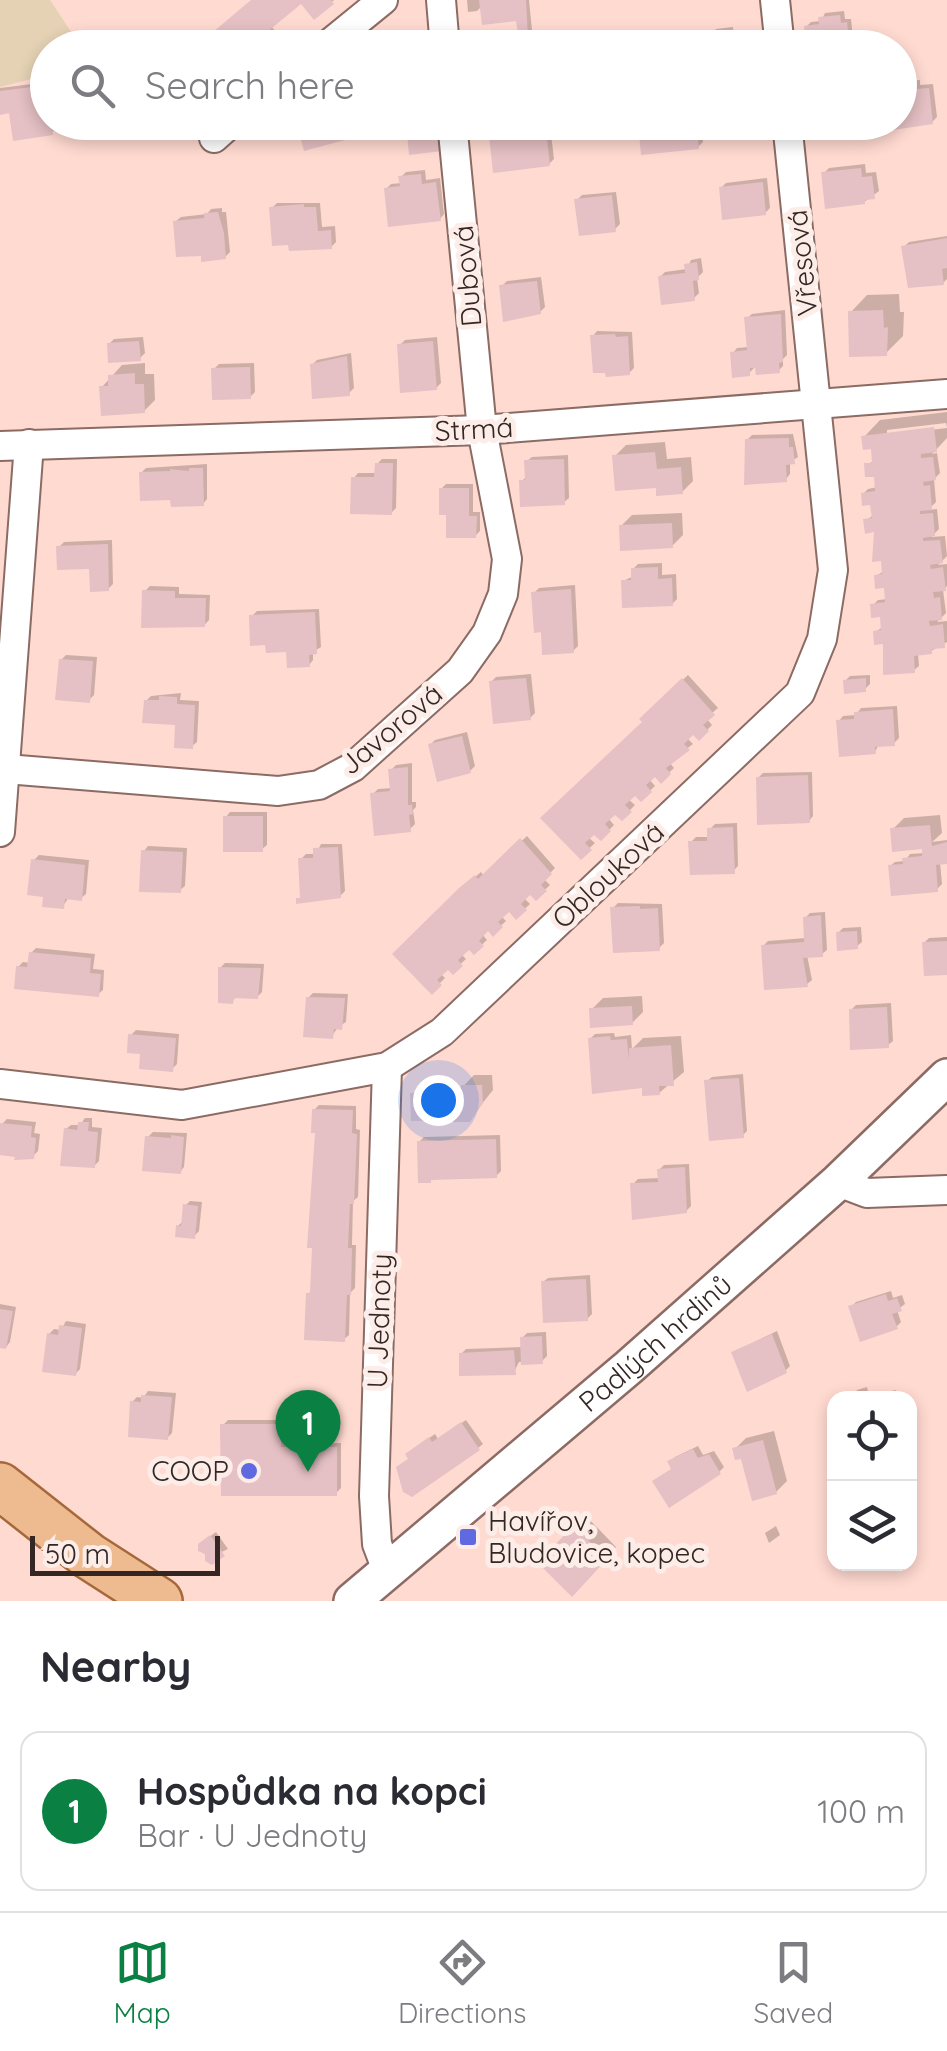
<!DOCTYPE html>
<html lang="en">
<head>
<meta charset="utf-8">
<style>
	body { margin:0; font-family:Quicksand,sans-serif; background:#f2f2f3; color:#2b2b33 }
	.controls { position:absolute; right:30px; bottom:30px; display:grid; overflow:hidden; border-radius:20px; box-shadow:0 5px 15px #0003 }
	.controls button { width:90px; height:90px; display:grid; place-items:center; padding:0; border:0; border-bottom:2px solid #e1e1e2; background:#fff; color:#2b2b33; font:50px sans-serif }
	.scale { position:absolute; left:30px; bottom:25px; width:190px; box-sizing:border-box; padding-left:10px; border:5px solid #342623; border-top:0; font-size:28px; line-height:35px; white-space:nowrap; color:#342623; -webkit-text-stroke:8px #fcede9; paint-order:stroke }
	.you { position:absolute; left:438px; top:1100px; width:35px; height:35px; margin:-25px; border:8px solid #fff; border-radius:50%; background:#1a73e8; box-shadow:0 0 0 15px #1a73e833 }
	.badge { display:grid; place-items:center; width:65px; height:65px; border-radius:50%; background:#0b8043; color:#fff; font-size:32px; font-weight:700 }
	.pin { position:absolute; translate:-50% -82px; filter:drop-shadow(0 2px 5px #0008) }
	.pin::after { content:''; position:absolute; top:52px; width:35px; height:30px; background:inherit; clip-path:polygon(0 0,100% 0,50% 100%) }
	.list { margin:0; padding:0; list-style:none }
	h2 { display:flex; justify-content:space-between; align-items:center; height:130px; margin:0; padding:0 40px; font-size:42px }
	h2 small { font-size:32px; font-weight:400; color:#7c7c81 }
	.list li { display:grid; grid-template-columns:65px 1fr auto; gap:30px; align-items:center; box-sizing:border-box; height:160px; margin:0 20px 20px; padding:0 20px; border:2px solid #e1e1e2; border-radius:20px }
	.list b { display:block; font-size:38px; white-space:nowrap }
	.list p { margin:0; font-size:32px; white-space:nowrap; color:#7c7c81 }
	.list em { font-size:32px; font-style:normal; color:#7c7c81 }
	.icon { flex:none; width:55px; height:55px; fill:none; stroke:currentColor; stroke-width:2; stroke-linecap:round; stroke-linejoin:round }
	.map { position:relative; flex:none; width:947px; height:1601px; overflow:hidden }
	.search { position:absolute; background:#fff; box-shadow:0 5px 15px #0003; left:30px; right:30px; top:30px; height:110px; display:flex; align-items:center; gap:25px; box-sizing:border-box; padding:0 35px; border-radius:55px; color:#7c7c81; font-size:38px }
	.sheet { height:310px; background:#fff }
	nav { display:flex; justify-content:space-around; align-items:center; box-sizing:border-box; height:140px; border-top:2px solid #e1e1e2; background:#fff; font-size:28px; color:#7c7c81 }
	nav a { display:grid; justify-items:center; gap:5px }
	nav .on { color:#0b8043 }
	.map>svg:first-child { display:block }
	.green { fill:#e5d2b4 }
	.shadow { fill:#0003 }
	.building { fill:#e5c0c4 }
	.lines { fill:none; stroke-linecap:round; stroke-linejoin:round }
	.minor-casing { stroke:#8b6b64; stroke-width:32 }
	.tertiary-casing { stroke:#8b6b64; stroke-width:40 }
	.primary-casing { stroke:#a6683a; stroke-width:50 }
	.minor { stroke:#fff; stroke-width:28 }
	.tertiary { stroke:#fff; stroke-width:35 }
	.primary { stroke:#eeba90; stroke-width:45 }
	.poi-dot { fill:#6169e1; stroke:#fcede9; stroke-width:4 }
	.labels { text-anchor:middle; stroke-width:10; stroke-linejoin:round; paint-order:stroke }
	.street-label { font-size:28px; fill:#342623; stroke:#fcede9 }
	.poi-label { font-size:28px; fill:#342623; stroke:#fcede9; text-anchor:end }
</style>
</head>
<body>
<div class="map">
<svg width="947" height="1601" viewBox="0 0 947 1601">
	<rect width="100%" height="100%" fill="#ffdad1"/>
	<!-- green -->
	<polygon class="green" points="0,0 50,0 81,47 48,48 47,75 0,87"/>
	<!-- shadow -->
	<g class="shadow">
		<polygon points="254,0 334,0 314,17 301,1 271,26 283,41 277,48 251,48"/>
		<polygon points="467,0 529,0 532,30 527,35 518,18 482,6 477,11 468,12"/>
		<polygon points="844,11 845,19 851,19 854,48 809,48 806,27 811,22 821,21 825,13"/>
		<polygon points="733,27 734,37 752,35 753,48 713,48 711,34 716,29"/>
		<polygon points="600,44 601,48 561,48 563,45"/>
		<polygon points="920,80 920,85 933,84 937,117 932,122 900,122 900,88 906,81"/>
		<polygon points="48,82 48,122 56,122 56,128 51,133 12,111 0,112 0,88"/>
		<polygon points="298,122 346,122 349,133 344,137"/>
		<polygon points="641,122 701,122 703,142 698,147"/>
		<polygon points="550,126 554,159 549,164 491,136 496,131"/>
		<polygon points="865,164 866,173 876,172 879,191 864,202 824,173 829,168"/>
		<polygon points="425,170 426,180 440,178 444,214 440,219 386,189 391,184 402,183 401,177 406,172"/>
		<polygon points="767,178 770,208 765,213 721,188 726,183"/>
		<polygon points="616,192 620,224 615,229 577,200 582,195"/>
		<polygon points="277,203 320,203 322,227 335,226 336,242 331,247 272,208"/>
		<polygon points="222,208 222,212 226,212 230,252 225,257 176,221 181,217 207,214 211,209"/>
		<polygon points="947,236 947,279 943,283 904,247 909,242"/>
		<polygon points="701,258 703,272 697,278 699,293 694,298 660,277 665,272 687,269 691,260"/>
		<polygon points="541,277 545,307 540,312 502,286 507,281"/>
		<polygon points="899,294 900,312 904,312 903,336 886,353 851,312 867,295"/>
		<polygon points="785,310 787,355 783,359 783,366 778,371 757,365 749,373 733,353 737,348 749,347 747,318 752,314"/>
		<polygon points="597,331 632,332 634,368 629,373 593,336"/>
		<polygon points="143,337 145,353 140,358 109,344 114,339"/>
		<polygon points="437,337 441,383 436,388 400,345 405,340"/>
		<polygon points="351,353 354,388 349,393 312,365 317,360"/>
		<polygon points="145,363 145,374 154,374 155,400 144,411 102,387 122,365"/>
		<polygon points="254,363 255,392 250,397 214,369 219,364"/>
		<polygon points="947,412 947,427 946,423 887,430 887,435 947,428 947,438 932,454 937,453 940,473 934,479 936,502 928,510 937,509 939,529 931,537 945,536 947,556 938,565 947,564 947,586 943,590 946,613 937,622 947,621 947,642 931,651 918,653 919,666 914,670 875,632 883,627 882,614 873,605 878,600 888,599 886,585 876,576 884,571 876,530 866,520 874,515 872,503 863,494 868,489 878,487 876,474 867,465 875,460 873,447 864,437 880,420"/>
		<polygon points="793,434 798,457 790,462 790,474 786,479 747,440 752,435"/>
		<polygon points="665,442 667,459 691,457 693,481 682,492 658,485 615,456 626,445"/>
		<polygon points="568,455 569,498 564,502 522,481 527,476 527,461 532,457"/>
		<polygon points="382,459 397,459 396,508 391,513 354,478 358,473 377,473 377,464"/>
		<polygon points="207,464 207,499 203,504 173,498 141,473 146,468"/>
		<polygon points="446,484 473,484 473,512 480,512 480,531 475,536 448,513 441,489"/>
		<polygon points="682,513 683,535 672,546 621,526 632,515"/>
		<polygon points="112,540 113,584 108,589 91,566 59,547 64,542"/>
		<polygon points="662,563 662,575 676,574 677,599 672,604 623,581 634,576 633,569 638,564"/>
		<polygon points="575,585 578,646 573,651 534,593 539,588"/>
		<polygon points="150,586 179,587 179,594 210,595 209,620 204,625 145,591"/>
		<polygon points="319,609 321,647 313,652 313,660 309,665 252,616 257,611"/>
		<polygon points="66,655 97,657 94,695 89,700 61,660"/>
		<polygon points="531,674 535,713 530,718 491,682 496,677"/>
		<polygon points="688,675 718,708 706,718 712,725 699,738 693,732 687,738 693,744 669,762 674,768 661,780 655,774 649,779 655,786 641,799 635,792 628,799 635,805 622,818 615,811 608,818 614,825 601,838 594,831 588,837 595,843 581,856 543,818 645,722 642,719"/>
		<polygon points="870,675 870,684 865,689 845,681 850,676"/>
		<polygon points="181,693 180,700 199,701 197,742 192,746 177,723 146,701 151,696"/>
		<polygon points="897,706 899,738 894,743 879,744 875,752 839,721 843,716 856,715 861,708"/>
		<polygon points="467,732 475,766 470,771 431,744 435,740"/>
		<polygon points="412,763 412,802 416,802 416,807 413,810 415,824 410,829 373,794 378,789 392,788 391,770 396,765"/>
		<polygon points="812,772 813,816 809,821 758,778 763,773"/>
		<polygon points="230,812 267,812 267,845 262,849 226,817"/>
		<polygon points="940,815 942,833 932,842 947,840 947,862 940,862 942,884 937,889 890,866 895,862 905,861 910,854 925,853 924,845 893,829 904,818"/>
		<polygon points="737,823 738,866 733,871 691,842 696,837 710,837 710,829 715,824"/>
		<polygon points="527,836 555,868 544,879 550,885 536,898 530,891 524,898 530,904 517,916 509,908 501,916 506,921 493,933 488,928 482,934 487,940 474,952 469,947 461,954 466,959 453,971 448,966 440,973 445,978 432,991 467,884 481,872 484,876"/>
		<polygon points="321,844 342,844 345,891 340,896 299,899 302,896 301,859 306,854 316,854"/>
		<polygon points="148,846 187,848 185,886 180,890 144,851"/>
		<polygon points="39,855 89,860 86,894 81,898 69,897 63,906 34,860"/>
		<polygon points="618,903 662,904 664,943 659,948 613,908"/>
		<polygon points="825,912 827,950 822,954 807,955 812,980 807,984 763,946 768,941 806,938 805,918 810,913"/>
		<polygon points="861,927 862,942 857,946 838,933 843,928"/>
		<polygon points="947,937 947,972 924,943 929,938"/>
		<polygon points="36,948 95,954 93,969 104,970 103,990 98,994 18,967 23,962 30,963 31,953"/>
		<polygon points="225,963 264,964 262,992 257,997 238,995 232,1001 220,968"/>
		<polygon points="313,993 348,994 346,1022 338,1027 332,1036 308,998"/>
		<polygon points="642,996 643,1012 632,1023 592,1009 603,998"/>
		<polygon points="891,1003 893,1041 888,1045 851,1010 856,1005"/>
		<polygon points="136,1030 179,1034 177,1064 172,1069 143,1052 131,1035"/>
		<polygon points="614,1033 615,1037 631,1035 632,1049 643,1038 681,1036 684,1072 659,1093 644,1085 590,1039 595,1034"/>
		<polygon points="743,1074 747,1131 742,1136 707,1081 712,1077"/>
		<polygon points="474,1075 492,1075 493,1090 469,1120 456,1108 446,1118 413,1094 418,1089 450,1088 451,1106 456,1106 456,1094"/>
		<polygon points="319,1105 356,1106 356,1129 360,1130 358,1197 353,1201 352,1245 356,1245 355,1288 350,1293 349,1335 344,1339 308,1294 313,1289 318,1131 314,1110"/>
		<polygon points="85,1118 92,1118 92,1127 102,1128 99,1161 94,1166 66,1129 71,1125 80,1125"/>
		<polygon points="7,1119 36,1122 34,1133 40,1134 38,1151 33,1156 0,1153 2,1124"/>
		<polygon points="153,1132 187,1133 184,1167 180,1172 148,1137"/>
		<polygon points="500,1135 501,1171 496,1176 433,1177 419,1142 424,1137"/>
		<polygon points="689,1164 691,1206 686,1211 633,1184 638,1179 660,1178 659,1170 664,1165"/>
		<polygon points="190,1201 202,1202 199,1231 194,1236 178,1226 184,1220 185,1206"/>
		<polygon points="590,1275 592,1314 587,1319 543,1282 548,1278"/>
		<polygon points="891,1291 893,1298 902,1295 905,1304 897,1310 901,1322 896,1327 851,1307 856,1302"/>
		<polygon points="0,1304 16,1307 10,1342 6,1347 0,1346"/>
		<polygon points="66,1321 86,1324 80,1369 75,1374 49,1334 54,1329 61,1330"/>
		<polygon points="777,1331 790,1366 785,1371 734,1352"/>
		<polygon points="546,1332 547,1356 542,1361 519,1362 514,1372 461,1354 466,1349 523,1347 522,1338 527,1333"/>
		<polygon points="867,1387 869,1396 896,1390 897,1398 853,1398 857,1390"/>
		<polygon points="148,1391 176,1393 172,1433 167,1438 132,1402 137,1397 143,1398"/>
		<polygon points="228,1420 284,1420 284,1444 341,1443 341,1488 336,1493 223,1425"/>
		<polygon points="466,1420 483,1444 478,1448 410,1458 412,1450 435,1434 438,1439"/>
		<polygon points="774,1431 787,1481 776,1492 735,1449 746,1438"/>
		<polygon points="698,1446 703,1455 714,1451 724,1467 719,1472 674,1468 670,1462 675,1457"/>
		<polygon points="587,1517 616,1547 572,1593 540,1562"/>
		<polygon points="776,1526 780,1535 769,1543 765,1533"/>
		<polygon points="216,1532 228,1549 207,1559 200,1544"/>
	</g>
	<!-- building -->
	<g class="building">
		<polygon points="251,0 331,0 334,4 314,20 301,4 267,32 280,48 194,48"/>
		<polygon points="479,0 526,0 528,38 519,39 516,21 482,25"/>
		<polygon points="840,15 841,23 847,22 850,48 806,48 804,26 819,24 818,17"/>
		<polygon points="729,31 730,41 747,39 748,48 710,48 709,33"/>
		<polygon points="915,83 916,89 929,88 933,124 893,130 892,122 900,122 900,85"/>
		<polygon points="48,85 48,122 51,122 53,135 13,141 9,113 0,115 0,91"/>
		<polygon points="296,122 341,122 345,140 304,151"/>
		<polygon points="406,122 439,122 442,151 409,155"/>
		<polygon points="638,122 696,122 699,149 641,155"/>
		<polygon points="546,129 550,166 493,173 489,135"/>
		<polygon points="861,168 862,177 872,176 875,199 865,200 865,204 825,209 821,172"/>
		<polygon points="421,174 422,184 436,182 441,221 388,227 384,188 400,186 398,176"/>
		<polygon points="763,182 766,215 722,220 719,187"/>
		<polygon points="612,195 616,232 579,236 574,199"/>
		<polygon points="304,204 304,207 316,207 318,231 331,230 332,249 289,251 288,245 272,246 269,207"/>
		<polygon points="218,212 224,233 226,259 201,262 201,256 176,257 173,221 204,218 204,213"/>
		<polygon points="947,238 947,268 942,269 944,285 908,288 901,246"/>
		<polygon points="697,262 699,280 693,281 695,301 661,305 658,276 685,273 684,264"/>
		<polygon points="537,281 541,314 503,322 499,285"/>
		<polygon points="883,310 884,328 888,327 887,356 849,357 848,311"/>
		<polygon points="781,314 783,362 779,363 780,373 756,375 755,368 750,368 750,376 732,378 730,352 747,350 744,317"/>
		<polygon points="615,334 616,337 628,336 630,375 606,377 605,373 593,373 590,335"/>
		<polygon points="139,341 141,361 108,363 107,343"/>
		<polygon points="433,341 437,390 400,393 397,344"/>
		<polygon points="347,356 350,396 312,399 310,364"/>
		<polygon points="250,367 251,399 212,400 211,368"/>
		<polygon points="135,373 135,384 144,384 145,413 101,416 99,386 108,386 108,375"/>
		<polygon points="934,427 937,452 921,454 921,458 933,457 936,480 923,482 924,486 930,485 932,510 920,511 920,514 933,513 935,536 923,538 923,541 940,540 943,563 930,565 931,569 943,567 946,591 933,592 934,598 940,597 942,620 929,621 930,626 943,624 945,648 932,649 932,654 914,656 915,673 883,675 883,644 874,645 873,631 881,630 880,617 871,618 870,604 885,602 884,588 875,589 874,575 882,574 881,561 872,562 874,532 865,534 863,519 872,518 870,505 862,506 861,493 875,491 874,477 865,477 864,463 872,463 871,449 863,450 861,436"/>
		<polygon points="789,438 789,447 793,447 795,464 786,465 787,482 744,485 745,439"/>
		<polygon points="655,452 657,469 681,467 683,494 656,496 656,488 615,491 612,455"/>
		<polygon points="564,459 565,505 520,507 519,480 525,480 524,460"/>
		<polygon points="375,463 393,463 392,515 350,514 351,477 374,477"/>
		<polygon points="189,468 203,468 204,506 171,507 170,500 140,501 139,472 170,471 170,469 189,471"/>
		<polygon points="439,488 469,488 469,516 477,516 476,538 446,538 446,515 439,515"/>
		<polygon points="672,523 673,548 620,551 619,525"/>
		<polygon points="108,544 109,591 90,592 89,569 57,570 56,546"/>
		<polygon points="658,567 658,579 672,578 673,606 622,608 621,580 631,580 631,568"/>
		<polygon points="571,589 574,653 542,655 541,632 534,633 531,592"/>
		<polygon points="142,590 175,591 175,598 206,598 205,627 141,628"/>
		<polygon points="315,612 317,654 309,655 310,667 287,668 286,652 266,653 265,645 250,646 249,615"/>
		<polygon points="59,659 93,661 90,703 55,700"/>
		<polygon points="526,678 531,720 493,724 489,681"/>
		<polygon points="682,678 715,715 703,725 709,731 699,741 693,735 684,744 690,750 666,768 671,774 661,784 655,777 646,785 652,792 641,802 635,796 625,805 632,812 622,821 615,815 605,824 611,831 601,841 594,835 585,843 592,850 581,860 540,818 642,722 639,719"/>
		<polygon points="866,678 866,692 844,694 843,680"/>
		<polygon points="159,696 177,697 177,704 195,705 193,749 174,748 175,725 142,723 144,700 159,700"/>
		<polygon points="893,709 895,746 875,747 876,754 839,757 836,720 854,719 854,712"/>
		<polygon points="462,736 471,773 437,782 428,744"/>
		<polygon points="408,767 408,805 412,805 413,814 409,815 411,832 374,836 370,793 390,791 388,769"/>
		<polygon points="808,775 810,823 757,825 756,777"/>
		<rect x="223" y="816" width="40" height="36"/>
		<polygon points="930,825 932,846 947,842 947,864 936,865 938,892 891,896 888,865 903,864 902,858 922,856 922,849 892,852 890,828"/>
		<polygon points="733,827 735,874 690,875 688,841 707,841 707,828"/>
		<polygon points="520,838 552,874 541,885 547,891 536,901 530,895 521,904 527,910 516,920 509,912 498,922 503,927 493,937 488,931 479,941 484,946 474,955 469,950 458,960 463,966 453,975 448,970 437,980 442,985 432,995 392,954 459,888 475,875 478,879"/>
		<polygon points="338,847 341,898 296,904 296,898 300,898 298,858 313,858 313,848"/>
		<polygon points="141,850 183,852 181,893 139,892"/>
		<polygon points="31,859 85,865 82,901 65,899 64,909 42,907 43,897 27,895"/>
		<polygon points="640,906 640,909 658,908 660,951 613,953 610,907"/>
		<polygon points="821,915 823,957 803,958 808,987 764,990 761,945 804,942 803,917"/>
		<polygon points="857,931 858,949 837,951 836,932"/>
		<polygon points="947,941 947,975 924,976 922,942"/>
		<polygon points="29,952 91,958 90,973 101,974 99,997 14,989 16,966 27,967"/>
		<polygon points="218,967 261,968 258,999 234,998 233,1004 218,1003"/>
		<polygon points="306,997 345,998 342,1030 334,1029 333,1039 303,1037"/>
		<polygon points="632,1006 633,1025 590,1028 589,1008"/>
		<polygon points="887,1007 889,1048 850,1050 849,1009"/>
		<polygon points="128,1034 176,1038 173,1072 139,1069 140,1054 127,1053"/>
		<polygon points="610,1036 611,1040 627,1039 629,1060 629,1048 671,1045 674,1086 659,1086 660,1095 642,1096 642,1088 592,1094 588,1038"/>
		<polygon points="739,1078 744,1138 709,1141 704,1080"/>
		<polygon points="461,1085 482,1085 483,1103 470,1122 453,1122 453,1093 460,1093"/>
		<polygon points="446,1092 447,1120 411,1121 410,1093"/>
		<polygon points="312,1109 353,1110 352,1133 357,1134 354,1204 350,1204 348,1248 352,1248 351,1295 347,1295 345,1342 304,1340 306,1293 310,1293 312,1248 307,1248 315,1133 311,1133"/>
		<polygon points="78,1122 89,1122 88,1131 98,1132 95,1168 60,1166 64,1128 77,1130"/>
		<polygon points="0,1123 32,1126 31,1137 36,1138 34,1159 14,1160 15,1157 0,1155"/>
		<polygon points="171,1135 184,1137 181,1174 142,1171 145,1136 171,1138"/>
		<polygon points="496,1139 497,1178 431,1180 431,1183 418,1183 417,1141"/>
		<polygon points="685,1167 687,1213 632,1220 630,1183 658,1182 657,1169"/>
		<polygon points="183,1204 198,1206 195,1239 175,1237 176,1225 181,1226"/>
		<polygon points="586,1279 588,1321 543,1323 541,1281"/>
		<polygon points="886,1294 888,1301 897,1298 902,1311 892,1314 898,1329 860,1342 848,1306"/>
		<polygon points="0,1309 13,1311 6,1349 0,1348"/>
		<polygon points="59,1325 82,1328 76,1376 42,1372 47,1333 58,1335"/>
		<polygon points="772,1334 787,1373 747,1392 731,1352"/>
		<polygon points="542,1336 543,1364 521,1365 520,1337"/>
		<polygon points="514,1350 516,1375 459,1376 459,1353"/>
		<polygon points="141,1395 172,1397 168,1440 128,1437 130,1401 141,1402"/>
		<polygon points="461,1422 480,1450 412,1497 403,1492 396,1467 408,1459 405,1454 429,1437 432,1442"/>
		<polygon points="220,1424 281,1424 281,1447 337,1447 337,1496 221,1496"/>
		<polygon points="763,1440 777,1494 752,1501 741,1459 735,1460 732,1448"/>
		<polygon points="693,1449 698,1458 709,1454 721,1474 669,1508 652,1481 671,1469 667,1461"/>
		<polygon points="574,1526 607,1559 572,1597 537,1562"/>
		<polygon points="210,1535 225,1556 212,1565 205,1561 205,1554 198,1551 198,1544"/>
	</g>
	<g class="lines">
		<defs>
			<g id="minor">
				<polyline points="441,0 445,48"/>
				<polyline points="775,0 780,48"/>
				<polyline points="324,48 383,0"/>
				<polyline points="214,138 232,122"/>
				<polyline points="0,446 482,430 947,394"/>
				<polyline points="6,769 278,791 319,785 353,767 460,671 487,633 503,594 507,559 482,430 452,122"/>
				<polyline points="0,832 29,444"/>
				<polyline points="387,1067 374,1496 377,1544 388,1573"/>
				<polyline points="0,1084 182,1105 387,1067 442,1032 800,693 822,639 833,570 787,122"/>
				<polyline points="838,1182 867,1193 947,1190"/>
			</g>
			<g id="tertiary">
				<path id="s1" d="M 352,1601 L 629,1367 L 838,1182 L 947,1077"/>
			</g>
			<polyline id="primary" points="0,1486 89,1556 159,1601"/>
		</defs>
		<!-- minor casing -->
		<use href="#minor" class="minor-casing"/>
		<!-- tertiary casing -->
		<use href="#tertiary" class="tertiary-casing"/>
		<!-- primary casing -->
		<use href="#primary" class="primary-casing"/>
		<!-- minor -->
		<use href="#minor" class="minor"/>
		<!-- tertiary -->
		<use href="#tertiary" class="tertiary"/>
		<!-- primary -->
		<use href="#primary" class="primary"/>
	</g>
	<!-- markers -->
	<g class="poi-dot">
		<circle cx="249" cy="1471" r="10"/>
		<rect x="458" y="1527" width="20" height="20" rx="5"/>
	</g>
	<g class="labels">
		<!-- street labels -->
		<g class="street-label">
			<text transform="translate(802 263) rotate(-96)" y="10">Vřesová</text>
			<text transform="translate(467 276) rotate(-95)" y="10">Dubová</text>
			<text transform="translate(474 429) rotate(-3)" y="10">Strmá</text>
			<text transform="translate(391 729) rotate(-40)" y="10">Javorová</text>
			<text transform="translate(608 875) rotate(-43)" y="10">Oblouková</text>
			<text transform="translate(379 1321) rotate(-88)" y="10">U Jednoty</text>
			<text dy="10" stroke="none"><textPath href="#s1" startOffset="398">Padlých hrdinů</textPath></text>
		</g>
		<!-- poi labels -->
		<g class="poi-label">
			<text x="229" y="1481">COOP</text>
			<text x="488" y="1531" text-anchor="start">Havířov,<tspan x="488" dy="32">Bludovice, kopec</tspan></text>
		</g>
	</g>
</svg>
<div class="controls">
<button><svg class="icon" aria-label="locate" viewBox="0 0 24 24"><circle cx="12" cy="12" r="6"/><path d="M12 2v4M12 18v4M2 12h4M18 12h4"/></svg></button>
<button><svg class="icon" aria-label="layers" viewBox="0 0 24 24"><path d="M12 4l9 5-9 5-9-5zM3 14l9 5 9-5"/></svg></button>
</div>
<div class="scale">50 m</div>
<div class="you"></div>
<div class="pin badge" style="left:308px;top:1472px">1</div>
<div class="search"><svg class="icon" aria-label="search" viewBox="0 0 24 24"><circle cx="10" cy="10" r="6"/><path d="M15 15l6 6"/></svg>Search here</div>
</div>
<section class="sheet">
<h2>Nearby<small></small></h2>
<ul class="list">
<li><span class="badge">1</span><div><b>Hospůdka na kopci</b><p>Bar · U Jednoty</p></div><em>100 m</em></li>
</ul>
</section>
<nav>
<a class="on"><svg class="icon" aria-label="map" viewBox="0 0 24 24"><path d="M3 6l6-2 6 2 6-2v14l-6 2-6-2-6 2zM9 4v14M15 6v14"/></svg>Map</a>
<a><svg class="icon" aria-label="directions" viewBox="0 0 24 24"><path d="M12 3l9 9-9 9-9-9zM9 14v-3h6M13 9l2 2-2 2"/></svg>Directions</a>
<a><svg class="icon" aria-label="saved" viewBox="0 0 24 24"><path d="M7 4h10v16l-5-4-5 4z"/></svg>Saved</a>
</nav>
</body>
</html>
